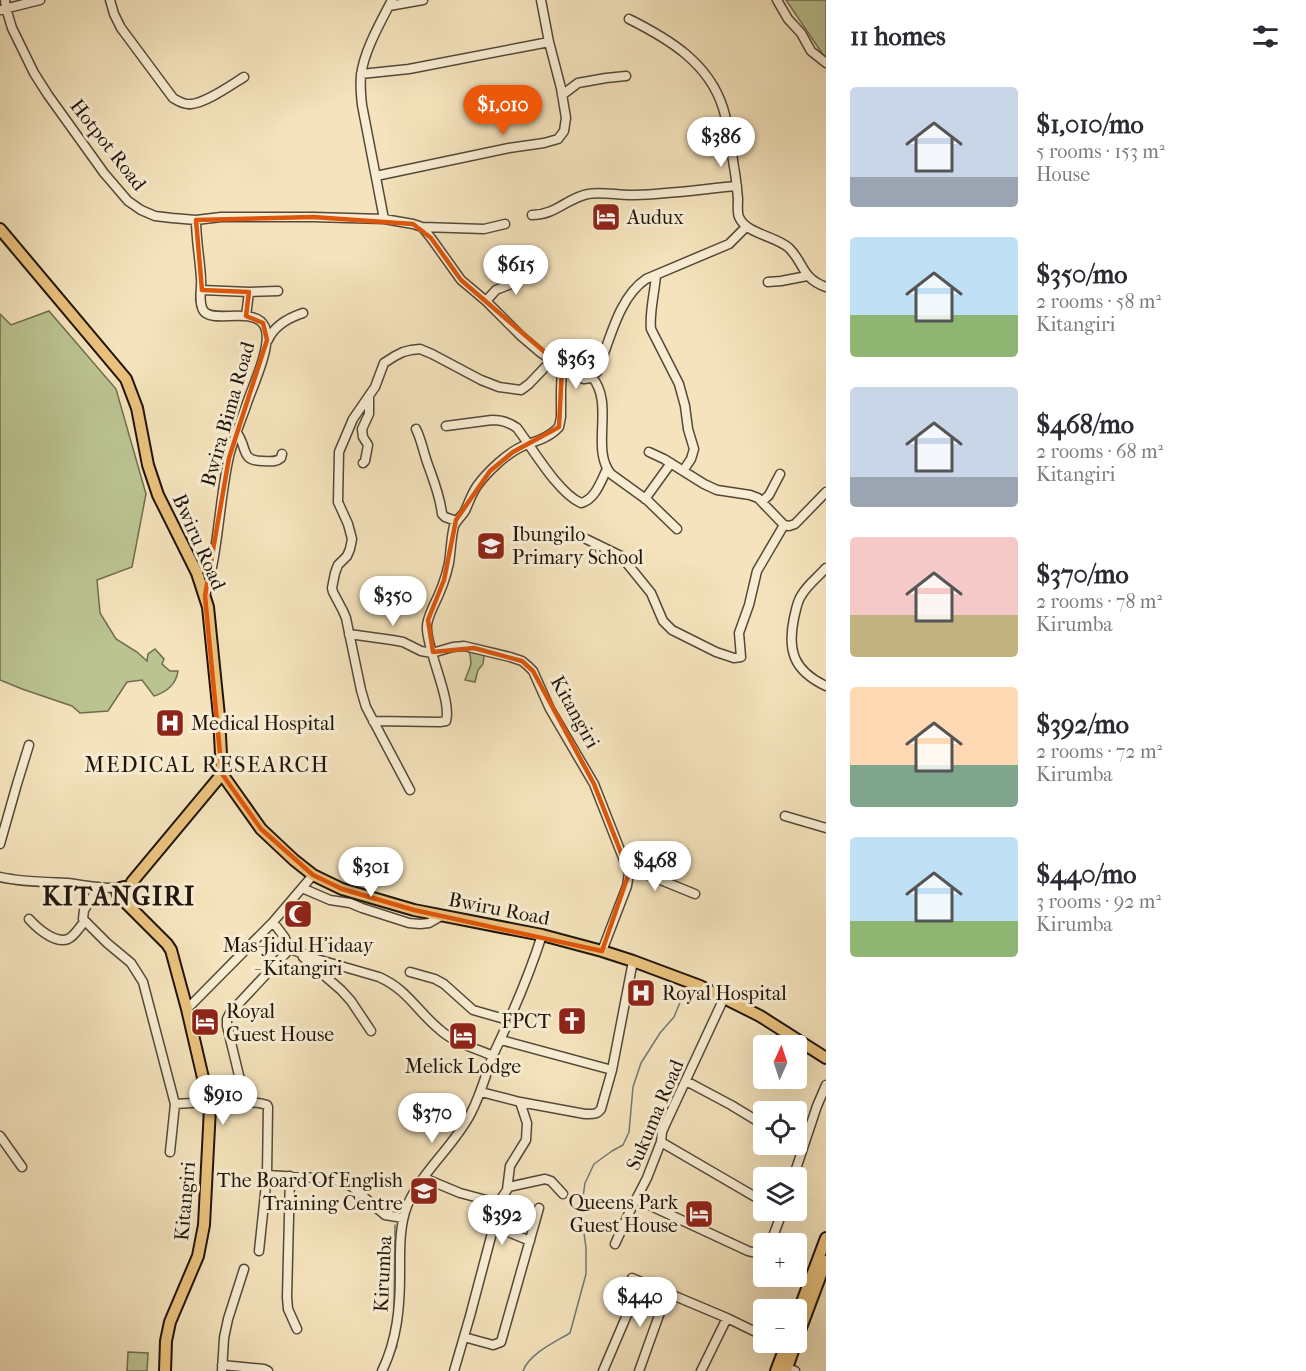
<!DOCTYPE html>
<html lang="en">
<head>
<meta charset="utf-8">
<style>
  :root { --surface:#fff; --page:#f2f2f3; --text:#2b2b33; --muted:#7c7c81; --accent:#ea580c }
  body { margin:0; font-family:"IM FELL French Canon",serif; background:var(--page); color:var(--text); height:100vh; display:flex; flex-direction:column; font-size:22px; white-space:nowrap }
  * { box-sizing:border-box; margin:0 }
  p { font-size:20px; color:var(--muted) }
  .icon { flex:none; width:33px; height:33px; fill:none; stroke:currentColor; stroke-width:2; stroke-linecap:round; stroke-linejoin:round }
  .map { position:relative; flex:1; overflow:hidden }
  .panel { display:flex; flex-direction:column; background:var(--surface); width:480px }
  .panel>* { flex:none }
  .needle { width:39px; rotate:3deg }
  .controls { position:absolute; left:753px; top:1035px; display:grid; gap:12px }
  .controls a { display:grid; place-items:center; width:54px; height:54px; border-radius:6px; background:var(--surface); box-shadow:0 6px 24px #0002; font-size:30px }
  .price { position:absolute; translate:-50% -51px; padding:0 14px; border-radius:21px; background:#fff; color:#222; font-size:20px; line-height:39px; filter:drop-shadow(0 2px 3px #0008) }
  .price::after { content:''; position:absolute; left:50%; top:36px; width:18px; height:14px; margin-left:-9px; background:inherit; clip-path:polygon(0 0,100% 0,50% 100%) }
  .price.on { background:var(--accent); color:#fff }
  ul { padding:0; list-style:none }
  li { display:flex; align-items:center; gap:18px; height:150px; padding:0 24px }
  li span { display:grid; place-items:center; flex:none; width:168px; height:120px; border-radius:6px; color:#555 }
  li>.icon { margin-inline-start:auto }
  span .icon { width:72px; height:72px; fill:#fffc; stroke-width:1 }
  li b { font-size:26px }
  h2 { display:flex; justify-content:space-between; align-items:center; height:72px; padding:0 24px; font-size:26px }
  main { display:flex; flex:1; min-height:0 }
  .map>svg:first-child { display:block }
  .green { fill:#bbc491; stroke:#6e6c4f; stroke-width:1.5 }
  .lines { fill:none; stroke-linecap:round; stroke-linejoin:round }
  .stream { stroke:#6d7976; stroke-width:1.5 }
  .minor-casing { stroke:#554839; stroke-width:11 }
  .major-casing { stroke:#20150d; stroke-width:14 }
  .minor { stroke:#f8edd3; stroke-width:8 }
  .major { stroke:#eac27e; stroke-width:10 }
  .marked { fill:none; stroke:#de560c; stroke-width:4.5; stroke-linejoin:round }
  .labels { text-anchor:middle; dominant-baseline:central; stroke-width:6; stroke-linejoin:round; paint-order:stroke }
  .street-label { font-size:20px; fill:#20150d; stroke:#f8edd3 }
  .poi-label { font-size:20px; fill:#20150d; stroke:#f8edd3; text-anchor:start }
  .quarter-label { font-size:22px; letter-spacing:1.5px; fill:#20150d; stroke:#f8edd3 }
  .district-label { font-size:26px; font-weight:bold; letter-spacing:1.5px; fill:#20150d; stroke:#f8edd3 }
</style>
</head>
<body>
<main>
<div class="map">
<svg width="826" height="1371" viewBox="0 0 826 1371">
  <rect width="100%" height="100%" fill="#f4e3bc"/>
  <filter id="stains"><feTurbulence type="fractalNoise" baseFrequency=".00333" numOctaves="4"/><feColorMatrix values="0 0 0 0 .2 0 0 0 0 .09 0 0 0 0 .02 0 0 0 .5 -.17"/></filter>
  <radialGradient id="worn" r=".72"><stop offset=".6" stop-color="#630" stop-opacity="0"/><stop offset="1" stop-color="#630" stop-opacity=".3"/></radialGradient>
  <!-- green -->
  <path class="green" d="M786,0H826V59Z
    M49,311L116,389L146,494L132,567L97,580L100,613L116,639L137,652L147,661L148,654L155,649L164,659L162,664L170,671H178C176,685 167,692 154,696L142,680L127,682L108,711L80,713L72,706L22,689L0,680V314L11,325Z
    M469,651L480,653L484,656L483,664L478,670L475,682L465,680C470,666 473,666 469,651Z
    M128,1352L148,1353L147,1371H127Z"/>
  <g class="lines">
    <!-- stream -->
    <path class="stream" d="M394,1314L395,1225
      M392,1357L397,1346L396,1345
      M523,1371C529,1354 555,1342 570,1333L586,1274V1248L581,1211L585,1183L594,1164L612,1151L623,1145L629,1132L633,1087L641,1063L660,1033L674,1017L686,988"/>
    <!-- minor casing -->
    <g class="minor-casing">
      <path id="minor" d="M5,0L6,8L12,28L34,73L48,95L104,173L128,201L141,210L155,216L172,218L196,220L221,217H313L384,219L413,224L422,227L431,238L461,280L486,301L521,336L541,353L576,376L584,379L590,378L597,372C610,341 618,298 646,279L729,244L746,227
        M110,0L114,14L121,28L173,98C178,101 184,105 191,104C206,103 231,85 244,77
        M777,0L788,19L801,33L811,51L826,63
        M389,6L423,0
        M0,10L40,0
        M629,19C669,39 709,63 723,108C729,127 731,147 734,167C736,177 737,188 738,199C738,204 737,212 739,217C746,234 776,236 789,248C805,264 801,278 826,287
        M361,74L409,69L549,42
        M562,95L578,83L606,78L626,76
        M376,176L509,148L544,143L558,139L564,131L566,118L561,88L549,42L541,0
        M532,215C556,215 567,198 588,194C601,191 621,196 635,195C669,194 703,189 737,186
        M384,219L362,105C361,96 360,86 361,76C363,53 381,21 392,0
        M196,220C196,240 200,259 201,279C202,288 198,301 203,310C211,325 255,305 265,327C273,346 251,389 245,409C239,425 231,445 228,461C219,505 218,553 205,596
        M422,227L484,229L505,224
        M656,275C655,291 649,313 651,329L679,384L685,406L688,429L694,449L691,459L683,471
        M768,282L781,281L807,276
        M202,290L249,292L278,291
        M486,301L496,290L511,284L529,273
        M246,316L249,292
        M268,340C274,326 288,318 303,313
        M592,377C615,404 590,449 611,474L647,500L677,529
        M446,426L492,420C502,420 509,422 517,428C533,449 558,493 581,503C595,500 601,481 607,469
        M416,429C421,439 423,450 427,462C433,479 440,495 442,514L445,517L456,521
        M237,433C248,448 240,461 263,461C270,461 275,463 281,458L282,454
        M649,452L664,459L704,484L717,490L750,495L758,498L784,525L789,526L795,524L826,492
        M363,463L365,461L368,445L363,437L362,429L369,414V396
        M645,499L671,463
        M762,502L769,495L780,474
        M584,538L621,556L651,593L663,621L672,630L716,652L734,658L741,657L739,633L749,605L757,571L784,525
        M826,568C818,577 807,585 801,596C797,602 796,610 794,618C787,651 794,671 826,686
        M349,634L392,640L403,642L421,651L432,653L453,647L464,646L510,657L522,661L528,666L533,671L550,709L594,784L629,873L627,886L602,951
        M373,721L440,722L446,721C452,701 428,653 427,629C426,622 430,614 433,607C440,593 446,578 449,563C451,550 451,538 454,526C457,519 462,516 465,511C469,502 472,493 477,486C487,472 507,453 523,446C536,441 549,438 559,427L561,417V390L562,367
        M410,790L366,707L361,690L346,618L343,611L333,592L332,588L335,573L338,565L347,556L350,549L352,539L348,524L338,502L339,452L353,419L375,387L384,363L395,356L403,352L411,350L420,349L432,354L481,380L499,387L521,390L529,384L552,360
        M785,816L826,828
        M0,844L17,784L29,745
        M626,866L695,894
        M0,877C22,882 44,882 67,883C85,885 102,889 120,888
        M99,887L84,910L83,919L107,943L131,963L143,982L175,1104L170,1152
        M302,888L330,900L350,903L362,908L409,923L420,924L429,923L441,916
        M29,919C37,928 55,944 68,939C75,936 80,926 85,921
        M273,922L285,938L288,948L313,958L379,977C408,990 416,1010 439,1029C454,1043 475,1048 493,1056
        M303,957L341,990L351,1001L371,1031
        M410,972L435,979L444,984L473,1010L508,1020
        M187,1009L273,922L313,875
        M501,1040L612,1070
        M686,1081L731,1105L764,1125
        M481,1092L520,1102L585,1114C592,1114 597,1115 601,1109L612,1070L633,961
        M245,1103L243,1092L227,1026V1019L230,1013L286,953L288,948
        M175,1104L209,1102
        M210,1108C228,1105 250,1099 267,1105L268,1107L267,1175L259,1251
        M0,1136L22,1167
        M661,1142L764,1202
        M267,1175L332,1179L351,1186L385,1215L403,1218
        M290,1176L287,1297L288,1309L297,1329
        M424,1178L460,1193L490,1201L496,1206L497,1214L470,1316L454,1371
        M793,1178L817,1106L826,1085
        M508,1187L545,1179L551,1181L563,1194
        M636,1199L748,1251C755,1253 758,1254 764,1249
        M496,1206L507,1190L510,1166L526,1140L527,1123L520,1102
        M494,1226L530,1241
        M615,1244L630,1211L647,1178L661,1142L662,1132L665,1125L724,998
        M768,1244L772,1239L783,1210
        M632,1278L727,1318L764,1336
        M464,1337L493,1345L501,1342L539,1208
        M222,1365L264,1369L268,1371
        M787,1368L795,1371
        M222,1371L224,1338L228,1319L244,1269
        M382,1371C397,1340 400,1308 400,1274C400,1252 399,1227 407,1206C421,1172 455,1145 471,1113C481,1094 486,1073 494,1053C512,1015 529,976 542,935
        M603,1371L641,1282
        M639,1371L667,1293
        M701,1371L727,1318"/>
    </g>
    <!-- major casing -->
    <g class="major-casing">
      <path id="major" d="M0,229L126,379L137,408L148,465L158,495L197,573L208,607L219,716L222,774L261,829L294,860L313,875L342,889L414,910L542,935L602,951L633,961L700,986L760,1016L826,1058
        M127,896L121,898L118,895L117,891L120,888L124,887L128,891
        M121,898L167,944L171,950L187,1009L210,1108L204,1225L198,1256L170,1322L166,1341L165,1371
        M129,906L127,896L132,882L222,774
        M796,1318L826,1238
        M796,1341L826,1261
        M776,1371L787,1342
        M786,1371L796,1342"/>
    </g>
    <!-- minor -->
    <use href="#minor" class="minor"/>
    <!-- major -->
    <use href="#major" class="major"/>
  </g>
  <!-- marked area -->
  <path class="marked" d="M313,217L413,224L431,238L461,280L562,367L559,427L513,452L490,471L456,520L444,580L428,620L433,652L474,648L522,661L533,671L594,784L629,873L602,951L414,910L342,889L313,875L261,829L222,774L205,596L229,458L267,340L263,323L246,316L249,292L202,290L196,220Z"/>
  <!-- icons -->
  <defs>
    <g id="hotel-square" transform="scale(1.5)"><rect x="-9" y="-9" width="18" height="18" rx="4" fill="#8f2418" stroke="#f8edd3"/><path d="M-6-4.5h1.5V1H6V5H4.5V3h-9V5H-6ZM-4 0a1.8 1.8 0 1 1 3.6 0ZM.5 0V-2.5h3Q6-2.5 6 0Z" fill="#fff"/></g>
    <g id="school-square" transform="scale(1.5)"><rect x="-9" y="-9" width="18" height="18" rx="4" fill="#8f2418" stroke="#f8edd3"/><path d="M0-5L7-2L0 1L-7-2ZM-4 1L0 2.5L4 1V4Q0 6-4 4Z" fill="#fff"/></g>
    <g id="hospital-square" transform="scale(1.5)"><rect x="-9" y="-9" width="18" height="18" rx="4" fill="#8f2418" stroke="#f8edd3"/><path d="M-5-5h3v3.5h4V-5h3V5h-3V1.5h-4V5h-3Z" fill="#fff"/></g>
    <g id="mosque-square" transform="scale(1.5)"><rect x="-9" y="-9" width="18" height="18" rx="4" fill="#8f2418" stroke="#f8edd3"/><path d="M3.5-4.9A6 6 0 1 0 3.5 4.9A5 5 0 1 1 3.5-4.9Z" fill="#fff"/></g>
    <g id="church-square" transform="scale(1.5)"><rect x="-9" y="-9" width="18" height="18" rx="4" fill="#8f2418" stroke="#f8edd3"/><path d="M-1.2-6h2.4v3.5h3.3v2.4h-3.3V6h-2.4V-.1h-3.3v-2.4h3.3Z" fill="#fff"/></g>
    <g id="university-square" transform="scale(1.5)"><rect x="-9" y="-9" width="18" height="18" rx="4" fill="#8f2418" stroke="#f8edd3"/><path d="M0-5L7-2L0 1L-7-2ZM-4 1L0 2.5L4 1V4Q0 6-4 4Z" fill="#fff"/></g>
  </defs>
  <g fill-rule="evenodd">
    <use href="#hotel-square" x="606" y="217"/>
    <use href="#school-square" x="491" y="546"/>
    <use href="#hospital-square" x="170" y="723"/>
    <use href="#mosque-square" x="298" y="914"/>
    <use href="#hospital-square" x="641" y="993"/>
    <use href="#church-square" x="572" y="1021"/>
    <use href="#hotel-square" x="205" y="1022"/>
    <use href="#hotel-square" x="463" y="1036"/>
    <use href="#university-square" x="424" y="1191"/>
    <use href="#hotel-square" x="699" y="1214"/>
  </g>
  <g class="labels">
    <!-- street labels -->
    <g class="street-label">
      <text transform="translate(108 145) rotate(52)">Hotpot Road</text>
      <text transform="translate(228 414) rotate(-74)">Bwira Bima Road</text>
      <text transform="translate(199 542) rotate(66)">Bwiru Road</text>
      <text transform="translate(575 712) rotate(61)">Kitangiri</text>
      <text transform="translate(499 909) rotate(11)">Bwiru Road</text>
      <text transform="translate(655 1115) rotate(-67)">Sukuma Road</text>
      <text transform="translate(185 1201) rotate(-85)">Kitangiri</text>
      <text transform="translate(383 1274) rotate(-87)">Kirumba</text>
    </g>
    <!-- poi labels -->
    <g class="poi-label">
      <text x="627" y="217">Audux</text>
      <text x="512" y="534">Ibungilo<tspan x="512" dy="23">Primary School</tspan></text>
      <text x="191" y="723">Medical Hospital</text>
      <text x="298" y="945" text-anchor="middle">Mas-Jidul H'idaay<tspan x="298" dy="23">- Kitangiri</tspan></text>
      <text x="662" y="993">Royal Hospital</text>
      <text x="226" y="1011">Royal<tspan x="226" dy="23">Guest House</tspan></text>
      <text x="551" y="1021" text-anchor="end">FPCT</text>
      <text x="463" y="1066" text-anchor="middle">Melick Lodge</text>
      <text x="403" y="1180" text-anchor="end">The Board Of English<tspan x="403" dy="23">Training Centre</tspan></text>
      <text x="678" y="1202" text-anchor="end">Queens Park<tspan x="678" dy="23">Guest House</tspan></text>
    </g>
    <!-- quarter labels -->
    <g class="quarter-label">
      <text x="207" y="765">MEDICAL RESEARCH</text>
    </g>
    <!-- district labels -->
    <g class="district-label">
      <text x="119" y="896">KITANGIRI</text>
    </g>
  </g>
  <rect width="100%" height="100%" filter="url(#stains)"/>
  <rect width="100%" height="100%" fill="url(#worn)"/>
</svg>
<div class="controls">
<a><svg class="needle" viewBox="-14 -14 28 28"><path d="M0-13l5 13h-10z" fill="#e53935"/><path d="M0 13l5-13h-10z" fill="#7c7c81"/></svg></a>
<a><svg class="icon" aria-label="locate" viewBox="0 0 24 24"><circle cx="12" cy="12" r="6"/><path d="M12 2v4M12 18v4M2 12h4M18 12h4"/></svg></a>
<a><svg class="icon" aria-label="layers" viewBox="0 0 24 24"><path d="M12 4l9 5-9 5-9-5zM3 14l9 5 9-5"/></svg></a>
<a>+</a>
<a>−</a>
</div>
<b class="price on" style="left:503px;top:136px">$1,010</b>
<b class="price" style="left:721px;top:168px">$386</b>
<b class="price" style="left:516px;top:296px">$615</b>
<b class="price" style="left:576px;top:390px">$363</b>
<b class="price" style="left:393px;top:627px">$350</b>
<b class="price" style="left:655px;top:892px">$468</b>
<b class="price" style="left:371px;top:898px">$301</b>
<b class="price" style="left:223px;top:1126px">$910</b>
<b class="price" style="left:432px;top:1144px">$370</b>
<b class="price" style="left:502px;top:1246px">$392</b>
<b class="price" style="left:640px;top:1328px">$440</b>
</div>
<section class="panel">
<h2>11 homes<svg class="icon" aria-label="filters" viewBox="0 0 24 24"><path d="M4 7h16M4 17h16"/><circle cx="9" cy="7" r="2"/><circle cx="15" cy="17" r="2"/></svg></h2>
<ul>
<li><span style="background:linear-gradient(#c9d6e8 75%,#9aa5b1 0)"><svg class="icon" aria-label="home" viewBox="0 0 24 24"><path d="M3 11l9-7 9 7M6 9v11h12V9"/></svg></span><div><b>$1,010/mo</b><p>5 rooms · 153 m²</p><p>House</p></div></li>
<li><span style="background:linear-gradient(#bfe0f5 65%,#8fb573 0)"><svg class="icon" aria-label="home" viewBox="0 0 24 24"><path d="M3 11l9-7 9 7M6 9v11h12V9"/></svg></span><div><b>$350/mo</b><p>2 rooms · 58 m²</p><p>Kitangiri</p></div></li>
<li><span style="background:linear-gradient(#c9d6e8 75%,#9aa5b1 0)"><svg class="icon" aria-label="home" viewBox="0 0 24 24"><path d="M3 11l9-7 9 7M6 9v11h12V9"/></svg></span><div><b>$468/mo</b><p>2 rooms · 68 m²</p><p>Kitangiri</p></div></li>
<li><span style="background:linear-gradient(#f6c9c9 65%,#c2b280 0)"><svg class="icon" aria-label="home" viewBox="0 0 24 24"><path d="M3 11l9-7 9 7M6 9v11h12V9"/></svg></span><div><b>$370/mo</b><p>2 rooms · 78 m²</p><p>Kirumba</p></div></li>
<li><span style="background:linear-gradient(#ffd9b3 65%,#7fa58c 0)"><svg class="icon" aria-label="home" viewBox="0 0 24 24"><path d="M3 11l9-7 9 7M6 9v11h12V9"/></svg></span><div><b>$392/mo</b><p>2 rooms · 72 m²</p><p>Kirumba</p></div></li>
<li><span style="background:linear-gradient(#bfe0f5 70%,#8fb573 0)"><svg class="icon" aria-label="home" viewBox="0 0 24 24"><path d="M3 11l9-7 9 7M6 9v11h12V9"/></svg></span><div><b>$440/mo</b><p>3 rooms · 92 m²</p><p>Kirumba</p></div></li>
</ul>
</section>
</main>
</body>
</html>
